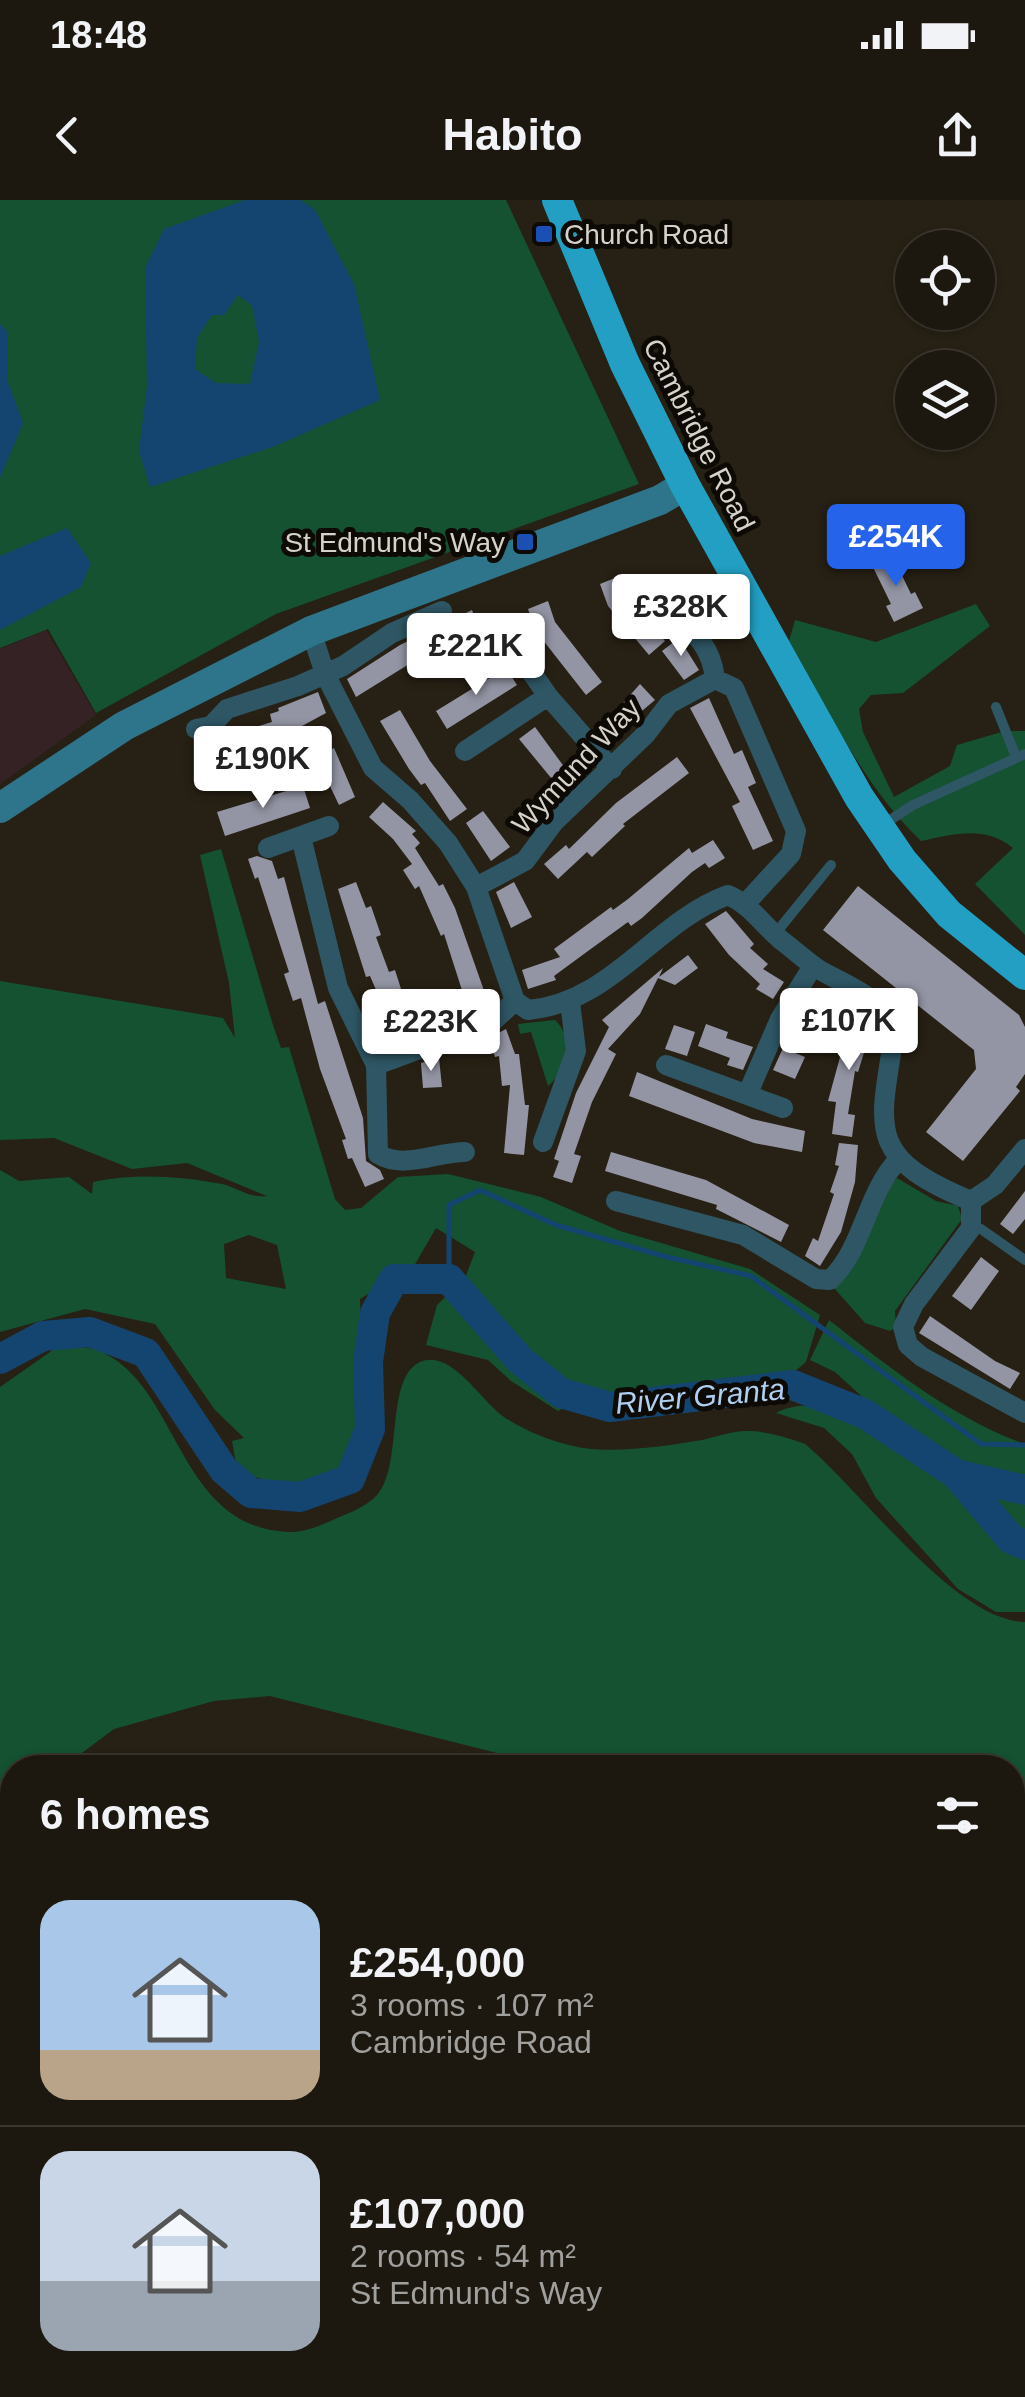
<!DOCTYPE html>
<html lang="en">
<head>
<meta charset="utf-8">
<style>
  :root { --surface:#1d180f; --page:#252118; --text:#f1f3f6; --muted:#a0a09e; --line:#3b372f; --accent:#2563eb }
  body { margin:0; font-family:Arial,sans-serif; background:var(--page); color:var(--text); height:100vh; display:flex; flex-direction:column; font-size:38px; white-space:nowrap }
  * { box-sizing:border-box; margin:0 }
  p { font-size:32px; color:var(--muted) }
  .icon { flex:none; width:55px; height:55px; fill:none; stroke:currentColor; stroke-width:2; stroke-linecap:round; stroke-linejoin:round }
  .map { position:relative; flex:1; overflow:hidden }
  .panel { position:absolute; left:0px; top:1555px; width:1025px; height:642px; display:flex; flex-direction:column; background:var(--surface); border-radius:40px 40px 0 0; box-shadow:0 2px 8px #0004,0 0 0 2px var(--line) }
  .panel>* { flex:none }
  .controls { position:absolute; left:895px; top:30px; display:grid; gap:20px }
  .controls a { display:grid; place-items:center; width:100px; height:100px; border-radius:50%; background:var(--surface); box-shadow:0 2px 8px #0004,0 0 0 2px var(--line); font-size:50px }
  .price { position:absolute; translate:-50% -85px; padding:0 22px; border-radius:10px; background:#fff; color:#222; font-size:32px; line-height:65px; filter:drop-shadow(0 2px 5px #0008) }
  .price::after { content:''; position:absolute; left:50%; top:60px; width:30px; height:22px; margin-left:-15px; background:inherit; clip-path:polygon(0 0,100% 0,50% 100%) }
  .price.selected { background:var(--accent); color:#fff }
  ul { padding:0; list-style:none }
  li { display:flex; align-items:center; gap:30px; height:250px; padding:0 40px }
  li+li { border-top:2px solid var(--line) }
  li span { display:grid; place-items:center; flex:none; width:280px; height:200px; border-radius:30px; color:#555 }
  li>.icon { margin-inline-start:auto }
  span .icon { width:120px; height:120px; fill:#fffc; stroke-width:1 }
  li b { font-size:42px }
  h2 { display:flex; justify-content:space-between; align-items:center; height:120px; padding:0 40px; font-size:42px }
  .status { display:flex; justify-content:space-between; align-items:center; height:70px; padding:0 50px; background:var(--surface); direction:ltr }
  .status svg { height:28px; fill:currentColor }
  header { display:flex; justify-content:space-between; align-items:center; height:130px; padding:0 40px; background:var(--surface); font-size:45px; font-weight:600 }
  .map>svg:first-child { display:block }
  .industrial { fill:#352225 }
  .green { fill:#145232; fill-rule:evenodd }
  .water { fill:#144470; fill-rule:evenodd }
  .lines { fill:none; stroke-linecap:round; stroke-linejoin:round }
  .stream { stroke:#144470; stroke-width:5 }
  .river { stroke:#144470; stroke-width:30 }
  .building { fill:#9395a4 }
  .lane { stroke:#2e5664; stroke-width:10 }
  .street { stroke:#2e5664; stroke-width:20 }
  .secondary { stroke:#2e748a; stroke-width:30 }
  .highway { stroke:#229fc2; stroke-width:30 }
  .transit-dot { fill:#1a4fb4; stroke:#0d0a06; stroke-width:4 }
  .labels { text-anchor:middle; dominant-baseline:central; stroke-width:10; stroke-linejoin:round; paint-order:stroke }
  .poi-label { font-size:28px; fill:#d6d2ca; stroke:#0d0a06; text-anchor:start }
  .street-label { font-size:28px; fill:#d6d2ca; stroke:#0d0a06 }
  .water-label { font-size:30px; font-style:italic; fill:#afcff0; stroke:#0d0a06 }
</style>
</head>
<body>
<div class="status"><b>18:48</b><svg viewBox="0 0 49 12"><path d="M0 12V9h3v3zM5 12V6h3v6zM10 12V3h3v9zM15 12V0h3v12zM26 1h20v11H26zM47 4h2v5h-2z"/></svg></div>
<header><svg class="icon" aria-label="back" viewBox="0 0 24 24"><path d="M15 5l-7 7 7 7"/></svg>Habito<svg class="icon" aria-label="share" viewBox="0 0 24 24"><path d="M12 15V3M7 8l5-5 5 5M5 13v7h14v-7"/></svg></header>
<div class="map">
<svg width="1025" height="2197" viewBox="0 0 1025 2197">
  <rect width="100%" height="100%" fill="#272014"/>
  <!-- industrial -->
  <path class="industrial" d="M46,430L96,515L0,584V449Z"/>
  <!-- green -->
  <path class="green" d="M0,0H506L639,284L276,414L96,513L48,429L0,448Z
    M976,404L990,426L903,493L871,495L859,509L863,532L894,597L950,566L957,545L1005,531H1025V735L975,684L1013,648C985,625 954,634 921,641C863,586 829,510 789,441L795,420L876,442Z
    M221,649L273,825L281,848L289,847L335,999L345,1010L361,1008L398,977L448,974L541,997L620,1031L750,1069L820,1115L806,1162L782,1182L652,1200L585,1197L558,1211L511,1181L488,1160L426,1145L437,1105L465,1078L475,1052L436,1028L414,1066L360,1099C361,1156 371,1214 347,1267L289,1290L237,1270L232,1241L244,1238L215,1210L155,1124L85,1109L0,1132V970L19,981L69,977L92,994L93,982C134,973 180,976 222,984C239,988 248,998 267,996L187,963L132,969L54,938L0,940V781L223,818L235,838L229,783L200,655ZM249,1035L277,1045L286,1089L226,1078L224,1044Z
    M555,820C575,839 568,870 548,886L531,832L520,834L518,824Z
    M897,978L936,1001L958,1006L962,1019L895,1111L896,1127L890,1131L865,1123L834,1088C867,1059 866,1009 897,978Z
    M829,1120C889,1167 952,1218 1025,1244V1412H996L958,1389L876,1298L852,1254L824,1228L776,1213C808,1196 836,1216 870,1204L835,1172L810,1160Z
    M60,1145C71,1147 86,1146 97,1150C180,1182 175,1326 287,1332C303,1333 323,1325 337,1318C350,1313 367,1306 377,1295C404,1265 384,1179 420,1162C451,1148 481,1201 504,1217C525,1231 548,1240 573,1246C608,1255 666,1246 702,1240C716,1237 732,1231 746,1231C767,1231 786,1237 805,1244C860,1289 955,1421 1025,1422V1696L1013,1692L1012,1568L553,1567L270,1496L214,1501L114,1529L63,1567L12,1568V1628L0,1642V1187Z
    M448,2185H546L536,2197H437Z"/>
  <!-- water -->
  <path class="water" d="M245,0H301L315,10L354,84L380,200L275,246L150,287L139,251L147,187L145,68L164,29ZM238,95L252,105L259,142L250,184L216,183L195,169L197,138L212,115H224Z
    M0,124L7,131L8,182L23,223L0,278Z
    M67,328L91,363L81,387L0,430V356Z"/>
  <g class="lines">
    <!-- stream -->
    <path class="stream" d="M449,1079V1005L480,990L556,1025L663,1056L751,1076L981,1244L1025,1245"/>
    <!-- river -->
    <path class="river" d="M0,1159L43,1136L90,1132L146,1153L224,1270L251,1293L300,1297L350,1279L370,1229L368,1162L375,1113L394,1079H449L520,1160L561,1193L610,1207L793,1185L865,1214L956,1274L1025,1290
      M956,1274L1011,1339L1025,1345"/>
  </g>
  <!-- building -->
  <path class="building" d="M885,354L890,364L895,361L911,394L915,392L923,408L894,422L886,406L891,404L870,361Z
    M620,376L629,401L643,422L646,419L665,441L649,455L608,406L600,384Z
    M548,401L555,422L602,482L586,495L535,430L528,409Z
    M472,410L479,427L443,443L356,497L347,479L400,445Z
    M679,438L699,470L684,480L662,451Z
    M506,468L517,485L447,529L436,511Z
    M640,484L655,500L607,540L598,531Z
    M318,492L326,513L302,526L266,537L267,542L200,564L195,546L272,522L270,514L279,511L278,508Z
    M709,498L734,554L742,550L756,583L748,587L773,641L753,650L732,606L740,602L690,508Z
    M400,510L430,561L467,609L450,621L425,583L421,585L409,569L380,521Z
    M535,527L565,568L570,565L579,576L561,590L519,539Z
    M334,548L355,597L339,605L316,557Z
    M677,557L689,573L623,624L625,626L592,657L587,652L558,679L544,664L566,645L569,649L616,603Z
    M303,586L310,608L225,636L217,612Z
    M383,602L416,631L412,634L420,643L415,648L439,686L443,684L455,708L488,802L468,809L444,734L441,736L419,686L415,689L403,670L412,664L393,639L369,617Z
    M483,611L510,647L491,661L466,623Z
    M713,640L725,658L709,668L705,663L692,672L642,718L631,726L628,722L588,751L554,776L556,780L528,789L522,770L560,757L554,749L569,738L611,707L613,710L628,699L689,648L692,653Z
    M257,656L272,661L278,679L284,677L318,804L325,801L363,918L366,961L380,970L384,979L365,987L352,958L348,959L342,940L346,939L320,869L301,798L293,801L284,774L289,772L258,677L255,679L248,659Z
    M356,682L366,708L371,706L381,735L376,737L389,772L395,770L414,830L396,836L370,776L366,777L338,689Z
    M514,682L532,717L511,728L496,692Z
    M858,686L1019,815L1025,827V874L1016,887L1020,891L963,961L926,932L976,869L974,850L823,730Z
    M726,711L754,744L750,748L768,764L763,769L784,782L773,799L756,789L760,784L729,755L705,724Z
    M688,755L698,768L675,785L658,778L640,814L608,849L616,854L592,902L574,954L581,956L572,983L553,977L559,961L554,959L576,893L609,827L602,820L663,768L659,777Z
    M857,812L878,825L867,843L858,872L855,871L848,914L855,915L852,937L832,934L836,902L828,901L848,828Z
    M706,824L728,832L726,838L753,847L743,870L727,865L730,858L698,846Z
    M674,825L695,832L687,856L665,849Z
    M506,829L515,854H519L525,905H529L524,955L504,953L510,885L502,886L499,856L495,857L489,838Z
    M783,848L805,857L795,879L773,870Z
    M439,858L442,887L423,888L421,863Z
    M637,872L752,919L805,931L802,952L754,943L629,896Z
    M839,943L858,945L855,982L841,1032L820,1066L805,1056L813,1038L818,1041L834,994L830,992L839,966L835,965Z
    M611,952L706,980L789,1025L781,1042L716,1009L717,1005L605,971Z
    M1025,991V1019L1013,1034L1000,1024Z
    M981,1057L999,1071L971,1110L952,1096Z
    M930,1116L995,1161L1020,1173L1010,1189L919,1133Z"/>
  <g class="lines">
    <!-- lane -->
    <path class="lane" d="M996,507L1016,557
      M884,624L913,605L1025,554
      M775,734L831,665
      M971,1028L981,1029L1025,1060"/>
    <!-- street -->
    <path class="street" d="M645,386C670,421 710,429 715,479
      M311,431L325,474L373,568L410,600L448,643L476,687L515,801L528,810C613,802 654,722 728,695C751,705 762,724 781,740C793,749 805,760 818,769C845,785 885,798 895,830C879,930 865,957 971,1001L995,985L1025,949
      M525,463L548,496L612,569
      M196,529L211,526L227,509L298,486L343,466L392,433L442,411
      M465,551L548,496
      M301,637L338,788L376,865L378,954C404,970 436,952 465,952
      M268,648L329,626
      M476,687L525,661L554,622L646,534L669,504L715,479L734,488L796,631L791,654L746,703
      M376,865L492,822L515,801
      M666,865L783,908
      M748,893L780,819L813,766
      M543,942L576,851L570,802
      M616,1001L743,1035L816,1079L830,1080C864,1048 866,993 899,959
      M971,1001V1028L914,1104L903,1127L908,1145L922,1157L1025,1213"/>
    <!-- secondary -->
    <path class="secondary" d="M0,608L124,526L311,431L660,300L685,285"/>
    <!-- highway -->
    <path class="highway" d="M557,0L625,164L685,285L859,597L902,660L949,714L1025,775"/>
  </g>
  <!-- markers -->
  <g class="transit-dot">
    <rect x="534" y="24" width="20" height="20" rx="5"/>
    <rect x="515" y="332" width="20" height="20" rx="5"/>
  </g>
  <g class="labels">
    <!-- poi labels -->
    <g class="poi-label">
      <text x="564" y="34">Church Road</text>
      <text x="505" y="342" text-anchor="end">St Edmund's Way</text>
    </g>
    <!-- street labels -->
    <g class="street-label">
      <text transform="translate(699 235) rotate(63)">Cambridge Road</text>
      <text transform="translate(576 566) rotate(-47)">Wymund Way</text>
    </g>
    <!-- water labels -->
    <g class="water-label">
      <text transform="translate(700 1196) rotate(-5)">River Granta</text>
    </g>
  </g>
</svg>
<div class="controls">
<a><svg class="icon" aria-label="locate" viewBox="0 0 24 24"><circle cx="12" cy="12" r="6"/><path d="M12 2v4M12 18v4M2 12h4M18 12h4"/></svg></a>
<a><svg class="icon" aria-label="layers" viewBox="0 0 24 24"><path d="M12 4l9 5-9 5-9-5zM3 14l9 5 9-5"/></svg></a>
</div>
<b class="price selected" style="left:896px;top:389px">£254K</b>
<b class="price" style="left:681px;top:459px">£328K</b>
<b class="price" style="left:476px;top:498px">£221K</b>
<b class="price" style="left:263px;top:611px">£190K</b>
<b class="price" style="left:849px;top:873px">£107K</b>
<b class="price" style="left:431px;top:874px">£223K</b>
<section class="panel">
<h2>6 homes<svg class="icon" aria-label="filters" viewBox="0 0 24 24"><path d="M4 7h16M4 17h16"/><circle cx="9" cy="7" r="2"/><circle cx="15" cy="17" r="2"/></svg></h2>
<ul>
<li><span style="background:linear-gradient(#a9c7e8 75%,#b9a48a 0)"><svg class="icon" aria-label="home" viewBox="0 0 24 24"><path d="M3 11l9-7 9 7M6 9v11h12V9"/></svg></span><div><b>£254,000</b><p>3 rooms · 107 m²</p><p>Cambridge Road</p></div></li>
<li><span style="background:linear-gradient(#c9d6e8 65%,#9aa5b1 0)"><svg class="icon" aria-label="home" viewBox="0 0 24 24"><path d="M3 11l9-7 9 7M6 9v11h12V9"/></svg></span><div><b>£107,000</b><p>2 rooms · 54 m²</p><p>St Edmund's Way</p></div></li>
</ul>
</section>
</div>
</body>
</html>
